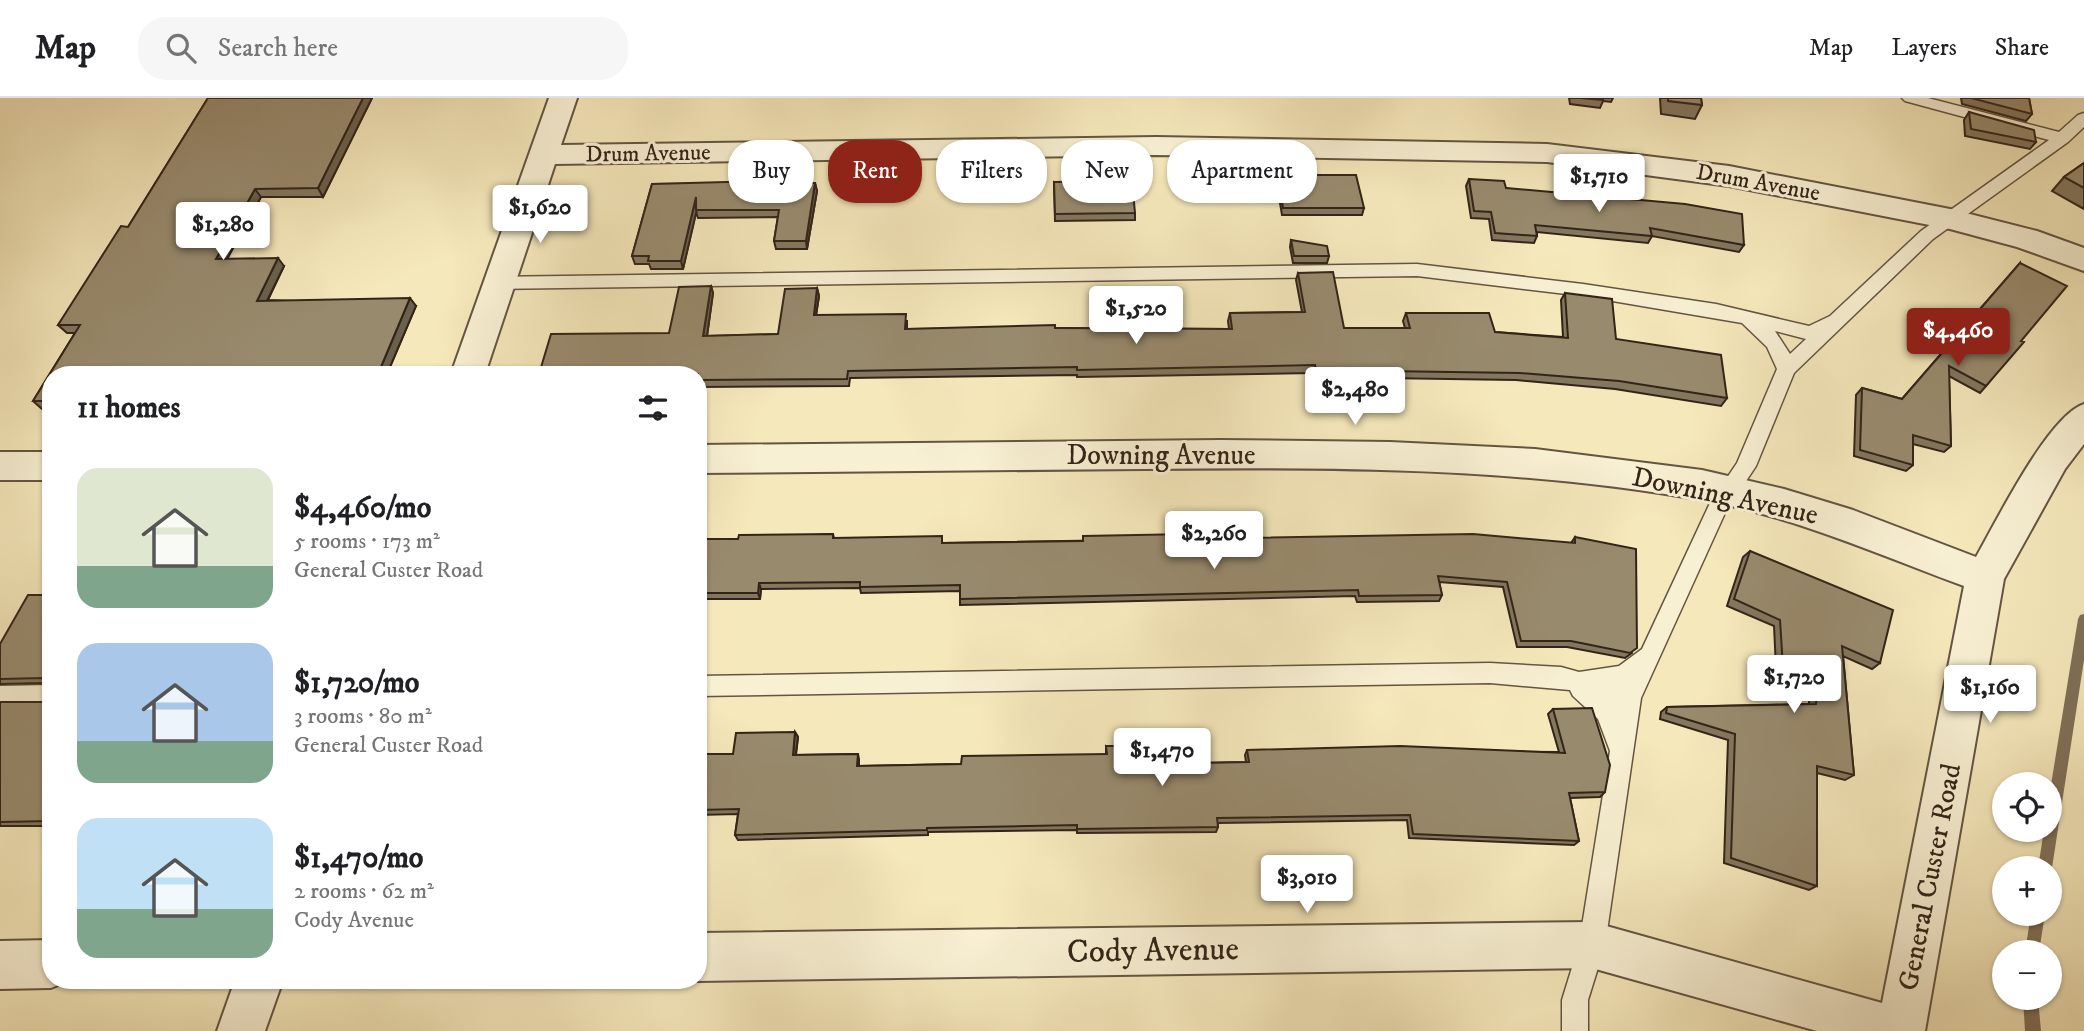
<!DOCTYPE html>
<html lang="en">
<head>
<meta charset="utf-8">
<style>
  :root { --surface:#fff; --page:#f6f6f6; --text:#202124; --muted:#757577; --line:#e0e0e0; --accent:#8f2418 }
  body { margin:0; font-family:"IM FELL DW Pica",serif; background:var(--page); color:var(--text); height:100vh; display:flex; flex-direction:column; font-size:26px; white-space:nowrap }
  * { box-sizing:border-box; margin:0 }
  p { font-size:23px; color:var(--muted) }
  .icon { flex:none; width:38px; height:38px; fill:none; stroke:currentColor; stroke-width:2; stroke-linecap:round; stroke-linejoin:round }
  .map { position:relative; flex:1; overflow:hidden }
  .drawer { position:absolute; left:42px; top:268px; width:665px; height:623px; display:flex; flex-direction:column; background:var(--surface); border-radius:28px; box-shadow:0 2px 5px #0004 }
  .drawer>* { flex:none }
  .guide { position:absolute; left:728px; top:42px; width:665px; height:63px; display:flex; gap:14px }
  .controls { position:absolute; left:1992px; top:674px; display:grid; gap:14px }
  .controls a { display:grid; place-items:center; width:70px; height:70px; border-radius:50%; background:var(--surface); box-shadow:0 2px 5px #0004; font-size:35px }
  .price { position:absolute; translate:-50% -60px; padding:0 16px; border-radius:7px; background:#fff; color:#222; font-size:23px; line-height:46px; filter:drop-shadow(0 2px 4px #0008) }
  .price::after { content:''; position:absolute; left:50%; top:42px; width:21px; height:16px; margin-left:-10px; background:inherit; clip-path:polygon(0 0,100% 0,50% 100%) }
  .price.active { background:var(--accent); color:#fff }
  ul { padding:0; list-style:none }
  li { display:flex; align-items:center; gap:21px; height:175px; padding:0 35px }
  li span { display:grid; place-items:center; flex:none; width:196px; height:140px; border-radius:21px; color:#555 }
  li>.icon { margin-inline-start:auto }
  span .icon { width:84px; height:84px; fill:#fffc; stroke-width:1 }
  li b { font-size:30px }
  h2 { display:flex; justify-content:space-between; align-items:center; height:84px; padding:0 35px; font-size:30px }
  .pill { padding:0 24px; border-radius:28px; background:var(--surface); box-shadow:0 2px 5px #0004; font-size:24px; line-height:63px }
  .pill.active { background:var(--accent); color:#fff }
  header { display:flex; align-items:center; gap:42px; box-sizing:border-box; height:98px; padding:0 35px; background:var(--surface); border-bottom:2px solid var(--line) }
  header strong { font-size:33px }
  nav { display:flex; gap:38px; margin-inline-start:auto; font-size:24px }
  .search { width:490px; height:63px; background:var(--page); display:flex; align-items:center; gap:18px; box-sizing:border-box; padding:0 24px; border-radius:28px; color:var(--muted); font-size:26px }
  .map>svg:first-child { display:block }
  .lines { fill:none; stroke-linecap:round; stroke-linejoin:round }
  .stream { fill:#807159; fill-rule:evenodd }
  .service-casing { stroke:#645542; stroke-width:3 }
  .minor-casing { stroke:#645542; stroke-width:4 }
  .service { fill:#f8f0d3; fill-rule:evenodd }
  .minor { fill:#f8f0d3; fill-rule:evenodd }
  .wall { fill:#83775e; stroke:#332419; stroke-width:2 }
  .shaded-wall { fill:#6a614c; stroke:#332419; stroke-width:2 }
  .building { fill:#988a6d; stroke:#332419; stroke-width:2 }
  .labels { text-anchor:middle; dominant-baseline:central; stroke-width:6; stroke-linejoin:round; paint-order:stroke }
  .far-street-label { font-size:23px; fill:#332419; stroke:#f8f0d3 }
  .street-label { font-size:28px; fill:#332419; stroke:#f8f0d3 }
  .near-street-label { font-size:33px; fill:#332419; stroke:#f8f0d3 }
</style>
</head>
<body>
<header>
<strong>Map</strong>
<div class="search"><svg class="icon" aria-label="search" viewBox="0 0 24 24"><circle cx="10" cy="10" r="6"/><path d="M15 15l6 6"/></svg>Search here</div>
<nav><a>Map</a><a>Layers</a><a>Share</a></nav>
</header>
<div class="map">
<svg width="2084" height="933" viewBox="0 0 2084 933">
  <rect width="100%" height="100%" fill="#f5e8bb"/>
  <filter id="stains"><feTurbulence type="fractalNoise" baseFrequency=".00286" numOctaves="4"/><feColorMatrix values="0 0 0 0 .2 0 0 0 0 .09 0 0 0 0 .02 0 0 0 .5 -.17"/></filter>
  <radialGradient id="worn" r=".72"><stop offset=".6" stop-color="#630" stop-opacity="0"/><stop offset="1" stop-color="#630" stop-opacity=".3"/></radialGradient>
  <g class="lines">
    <!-- stream -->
    <path class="stream" d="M2084,516V562L2052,770L2049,775V770H2038L2044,732H2049V699L2078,521L2080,517Z
      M2031,816H2045L2039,854H2025Z
      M2023,900H2038L2041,933H2025Z"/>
    <!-- service casing -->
    <g class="service-casing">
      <path id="service" d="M1902,0H1928L2059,34L2078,17L2084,15V29L2068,44L1933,141L1794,275L1756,368L1725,415L1641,600L1605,847L1588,902V933H1562V902L1579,847L1610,653L1598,621L1573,598L1570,592L1490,585L698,598V578L1490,565L1561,569L1579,574L1619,568L1642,551L1710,405L1737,365L1777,271L1767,249L1742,225L1583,198L1417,178L499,191L493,189L490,185L493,181L499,179L1417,166L1583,186L1716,206L1809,228L1830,218L1921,133L2049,42L1905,3ZM1775,233L1806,241L1790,256Z
        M51,587V607L0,608V588Z"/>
    </g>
    <!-- minor casing -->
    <g class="minor-casing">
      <path id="minor" d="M549,0H577L561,47L1156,39L1547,46L1729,68L1950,111L2037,133L2084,150V173L2017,149L1950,131L1729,88L1547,64L1156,57L555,66L485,276H451Z
        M2084,306V346L2065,371L2004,481L1925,933H1817L1592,870L698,883L697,882L698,835L1592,824L1882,905L1964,488C1877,456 1793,418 1701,402C1517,369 1329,369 1143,371C995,372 846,374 698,375V347L1221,342L1390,344L1535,351L1702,372L1784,391L1853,412L1976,459C1996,424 2048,318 2084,306Z
        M0,354H51V382H0Z
        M51,842V882L68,883L51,890L0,891V843Z
        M235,882H283L265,933H217Z"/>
    </g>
    <!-- service -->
    <use href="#service" class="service"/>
    <!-- minor -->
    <use href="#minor" class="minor"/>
  </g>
  <!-- wall -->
  <path class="wall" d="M208,0H372L323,99H261L227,161L284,168L268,202L416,208L387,276H51V311H42L33,303L75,235H67L58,227L128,129Z
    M1569,0H1613L1611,4L1603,3L1600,10L1570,6Z
    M1660,0H1701L1702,7L1695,21L1661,16Z
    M1961,0H2029L2032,16L2026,23L1962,6Z
    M1969,14L2036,44L2030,51L1965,38L1964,22Z
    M2084,65V111L2052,93L2064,79Z
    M1298,77L1364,110L1362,117H1282L1277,87L1278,80H1297Z
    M1469,81L1506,90L1744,147L1739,154L1652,138L1648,145L1537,134V138L1534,145L1492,142L1489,121L1471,120L1466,88Z
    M1054,84L1135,115V122L1055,123Z
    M815,85L817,93L807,151H776L774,143L778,119L698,120L696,114L683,171H651L649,166H635L632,158L652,86Z
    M1291,142L1329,158L1327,165H1293L1290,149Z
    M2020,165L2021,243L1986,288L1980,295L1949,278L1951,348L1944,354L1913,346V367L1906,373L1854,358L1856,297L1862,290L1902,301Z
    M1298,175L1344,230H1405L1403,223L1406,215L1495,234L1563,239L1561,202L1565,195L1616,241L1727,300L1721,308L1615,291L1516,282L1314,279L1313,275L1077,279V277L850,280L849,288L698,289V276L669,235L711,188L713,195L707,238L778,236L817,190L819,198L816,217L907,223V231L1055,230L1229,231L1228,223L1230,215L1302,214L1296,182Z
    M833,436L834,440L943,445L1190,441L1571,445L1575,439L1632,555L1625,560L1567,549H1517L1503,489L1439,484L1442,497L1439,503L1357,504L1355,498L960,507V493L861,495L860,490L761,491L760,501H698V441H738Z
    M1750,453L1880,565L1872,571L1843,558L1854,677L1845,682L1817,675V788L1809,792L1724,765L1728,642L1660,621L1661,614L1667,609L1809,606V597L1777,591L1774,528L1727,508L1743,459Z
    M51,497V728H0V604H44V585L0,586V546Z
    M1553,611L1605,694L1600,699L1570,700L1579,743L1574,747L1409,740L1407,722L1218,725V729L1216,734L1077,735V732L928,734V737L738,742L735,737L738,716L698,717V656H733L795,634L798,639L796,657L858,656L859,661V668L961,666L1106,656V648L1148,666L1246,664L1245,657L1247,652L1559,654L1548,616Z"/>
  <!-- shaded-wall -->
  <path class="shaded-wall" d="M363,0H372L323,99L318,90Z
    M815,85L817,93L807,151L806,143Z
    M255,91L261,99L222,170L216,161Z
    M696,99L698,107L683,171L681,163Z
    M278,160L284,168L263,211L257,203Z
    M711,188L713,195L706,245L703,238Z
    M817,190L819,198L815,224L814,217Z
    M410,200L416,208L387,276H378Z
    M759,485L761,491L760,501L758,495Z
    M795,634L798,639L795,662L793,657Z"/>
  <!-- building -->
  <path class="building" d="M208,0H363L318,90L255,91L216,161L278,160L257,203L410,200L378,276H51V303H33L80,227H58L121,128L128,129Z
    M1580,0H1603V2Z
    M1668,0H1701L1702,7L1668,3Z
    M1971,0H2029L2032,16Z
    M1969,14L2034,32L2036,44L1971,31Z
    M2084,65V90L2064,79Z
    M1298,77H1356L1364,110H1283L1278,80H1298Z
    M1469,81L1504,83L1506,90L1685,106L1742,116L1744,147L1650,130L1652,138L1535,127L1537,138L1495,135L1491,114L1474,113Z
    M804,82V85H815L806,143H774L779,112H696V99L681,163H648L649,158H632L652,86Z
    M1132,83L1135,115L1055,116L1054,84Z
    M1291,142L1327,148L1329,158H1294Z
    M2020,165L2067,188L2021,243L2024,244L1986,288L1949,268L1951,348L1913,337V367L1860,352L1862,290L1902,301Z
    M1333,174L1344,230H1410L1406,215H1489L1495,234L1568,240L1565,195L1612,201L1616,241L1721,257L1727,300L1619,283L1520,275L1316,272L1315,267L1077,272V269L848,273L847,281L698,282V276H539L551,236L669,235L679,189L711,188L703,238L778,236L785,191L817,190L814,217L906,216L905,231L1055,227V230L1232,231L1230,215L1305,214L1298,175Z
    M833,436V440L942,438V445L1083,443V438L1190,436V441L1473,436L1575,445V439L1636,451L1637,550L1630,555L1571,543H1521L1507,484L1438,478L1442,497L1359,498L1358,492L960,501V487L860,489V484L759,485L758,495H698V441H738L739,437Z
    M1750,453L1893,512L1880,565L1842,548L1854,677L1817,668V788L1731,760L1735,636L1666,615L1667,609L1816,606L1817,591L1784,585L1780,522L1734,501Z
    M28,497H51V723L0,724V604H44V580L0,581V546Z
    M1592,610L1610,667L1605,694L1569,695L1579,743L1413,736L1410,717L1217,720L1218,729L1077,731V727L927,730V732L735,737L739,711L698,712V656H733L736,635L795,634L793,657L858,656L857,668L961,666L962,658L1107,656L1106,648H1146L1148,666L1249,664L1247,652L1400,648L1565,655L1553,611Z"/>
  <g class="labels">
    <!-- far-street labels -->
    <g class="far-street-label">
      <text transform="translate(648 56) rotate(-1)">Drum Avenue</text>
      <text transform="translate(1758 85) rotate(10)">Drum Avenue</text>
    </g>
    <!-- street labels -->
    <g class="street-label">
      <text x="1161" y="357">Downing Avenue</text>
      <text transform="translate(1725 398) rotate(12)">Downing Avenue</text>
      <text transform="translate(1930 779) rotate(-79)">General Custer Road</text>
    </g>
    <!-- near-street labels -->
    <g class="near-street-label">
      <text transform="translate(1153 853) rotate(-1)">Cody Avenue</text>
    </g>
  </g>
  <rect width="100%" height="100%" filter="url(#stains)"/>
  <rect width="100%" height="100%" fill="url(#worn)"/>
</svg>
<div class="controls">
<a><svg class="icon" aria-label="locate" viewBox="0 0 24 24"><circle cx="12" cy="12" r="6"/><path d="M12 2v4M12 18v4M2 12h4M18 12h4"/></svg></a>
<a>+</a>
<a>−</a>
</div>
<b class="price" style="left:1599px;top:116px">$1,710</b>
<b class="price" style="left:540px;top:147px">$1,620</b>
<b class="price" style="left:223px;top:164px">$1,280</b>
<b class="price" style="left:1136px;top:248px">$1,520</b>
<b class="price active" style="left:1958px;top:270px">$4,460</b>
<b class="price" style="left:1355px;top:329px">$2,480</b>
<b class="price" style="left:1214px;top:473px">$2,260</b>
<b class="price" style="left:1794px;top:617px">$1,720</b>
<b class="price" style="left:1990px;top:627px">$1,160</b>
<b class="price" style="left:1162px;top:690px">$1,470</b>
<b class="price" style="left:1307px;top:817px">$3,010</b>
<div class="guide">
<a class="pill">Buy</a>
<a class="pill active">Rent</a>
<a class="pill">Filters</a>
<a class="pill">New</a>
<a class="pill">Apartment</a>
</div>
<section class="drawer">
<h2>11 homes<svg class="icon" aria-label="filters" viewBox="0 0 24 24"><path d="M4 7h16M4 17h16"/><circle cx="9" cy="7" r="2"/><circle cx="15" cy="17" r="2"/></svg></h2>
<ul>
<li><span style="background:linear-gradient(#dfe7d0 70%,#7fa58c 0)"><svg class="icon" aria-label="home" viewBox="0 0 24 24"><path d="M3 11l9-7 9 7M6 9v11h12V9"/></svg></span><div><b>$4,460/mo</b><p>5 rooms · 173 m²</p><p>General Custer Road</p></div></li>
<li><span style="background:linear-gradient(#a9c7e8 70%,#7fa58c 0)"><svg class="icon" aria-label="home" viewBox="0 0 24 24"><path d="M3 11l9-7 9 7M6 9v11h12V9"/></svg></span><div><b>$1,720/mo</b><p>3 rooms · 80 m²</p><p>General Custer Road</p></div></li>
<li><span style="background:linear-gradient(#bfe0f5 65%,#7fa58c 0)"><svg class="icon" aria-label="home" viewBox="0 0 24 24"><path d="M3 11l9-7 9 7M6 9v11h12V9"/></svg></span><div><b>$1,470/mo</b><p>2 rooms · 62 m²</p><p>Cody Avenue</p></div></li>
</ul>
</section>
</div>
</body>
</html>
